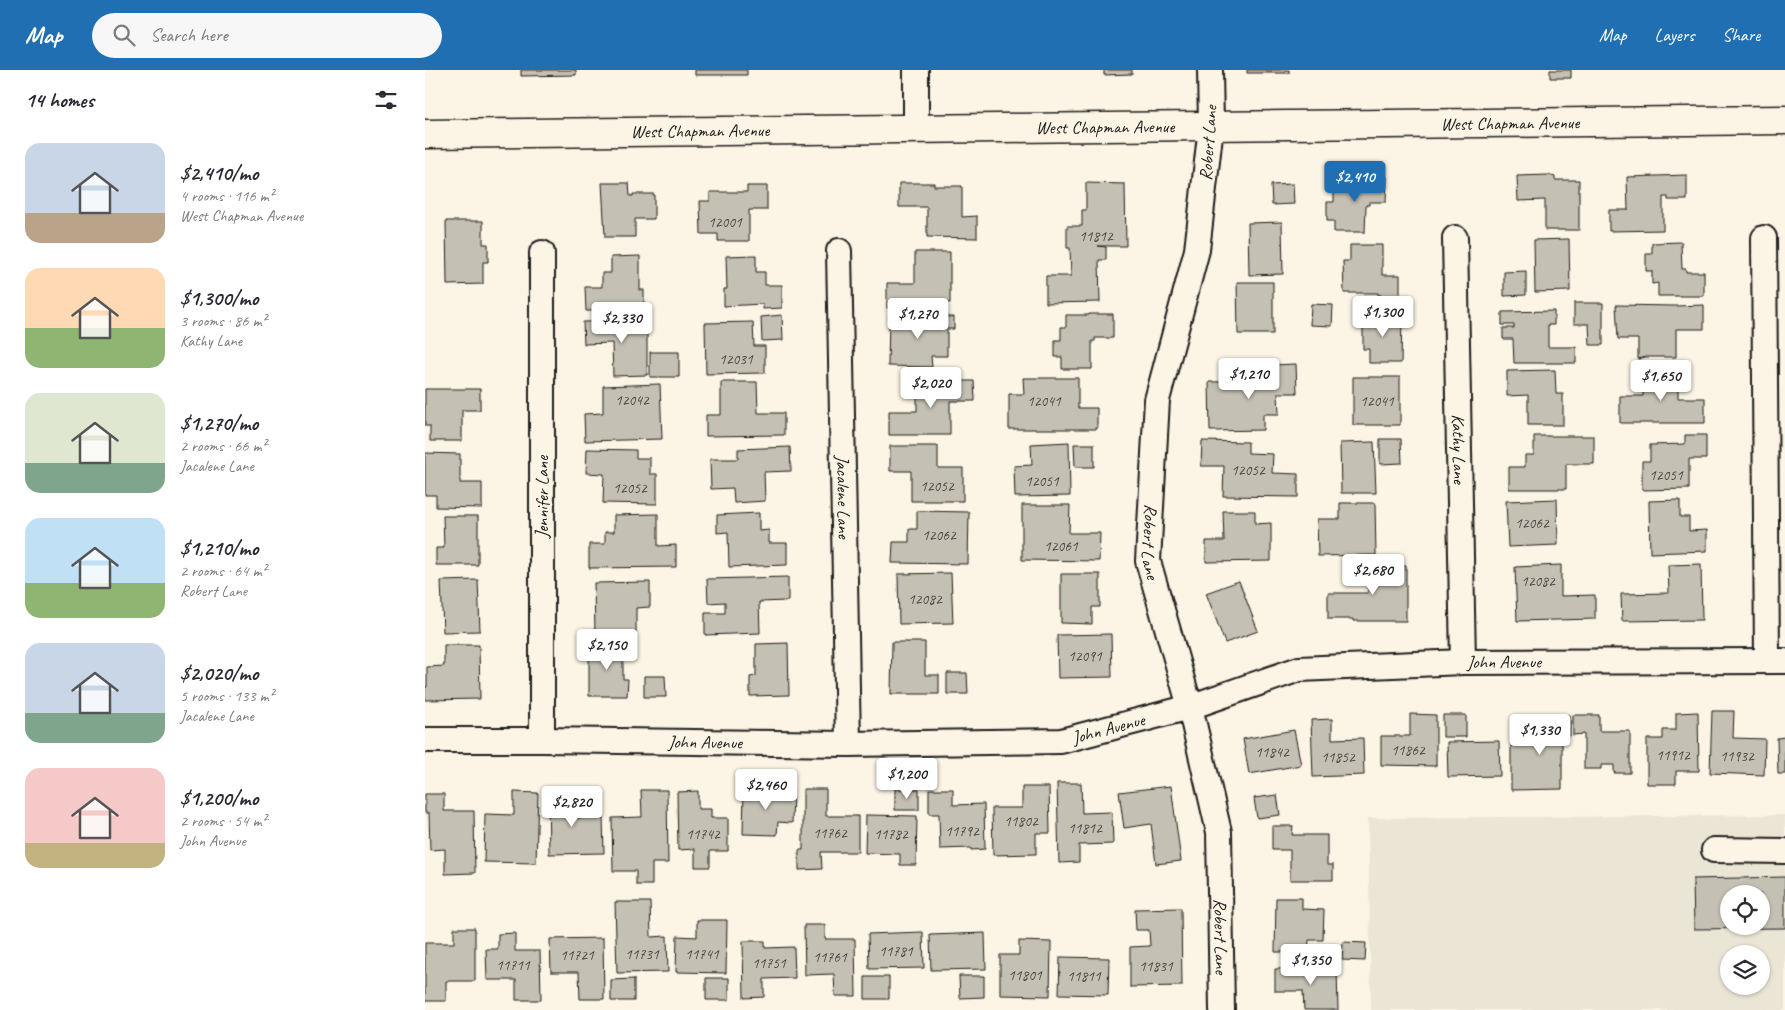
<!DOCTYPE html>
<html lang="en">
<head>
<meta charset="utf-8">
<style>
  :root { --surface:#fff; --page:#f7f7f7; --text:#2b2b33; --muted:#7c7c81; --accent:#1f6fb2 }
  body { margin:0; font-family:Caveat,sans-serif; background:var(--page); color:var(--text); height:100vh; display:flex; flex-direction:column; font-size:19px; white-space:nowrap }
  * { box-sizing:border-box; margin:0 }
  p { font-size:16px; color:var(--muted) }
  .icon { flex:none; width:28px; height:28px; fill:none; stroke:currentColor; stroke-width:2; stroke-linecap:round; stroke-linejoin:round }
  .map { position:relative; flex:1; overflow:hidden }
  .side { display:flex; flex-direction:column; background:var(--surface); width:425px }
  .side>* { flex:none }
  .buttons { position:absolute; left:1295px; top:815px; display:grid; gap:10px }
  .buttons a { display:grid; place-items:center; width:50px; height:50px; border-radius:50%; background:var(--surface); box-shadow:0 1px 4px #0004; font-size:25px }
  .price { position:absolute; translate:-50% -42px; padding:0 11px; border-radius:5px; background:#fff; color:#222; font-size:16px; line-height:32px; filter:drop-shadow(0 1px 2px #0008) }
  .price::after { content:''; position:absolute; left:50%; top:30px; width:15px; height:11px; margin-left:-8px; background:inherit; clip-path:polygon(0 0,100% 0,50% 100%) }
  .price.selected { background:var(--accent); color:#fff }
  ul { padding:0; list-style:none }
  li { display:flex; align-items:center; gap:15px; height:125px; padding:0 25px }
  li span { display:grid; place-items:center; flex:none; width:140px; height:100px; border-radius:15px; color:#555 }
  li>.icon { margin-inline-start:auto }
  span .icon { width:60px; height:60px; fill:#fffc; stroke-width:1 }
  li b { font-size:21px }
  h2 { display:flex; justify-content:space-between; align-items:center; height:60px; padding:0 25px; font-size:21px }
  header { display:flex; align-items:center; gap:30px; box-sizing:border-box; height:70px; padding:0 25px; background:var(--accent); color:#fff }
  header strong { font-size:24px }
  nav { display:flex; gap:28px; margin-inline-start:auto; font-size:18px }
  .search { width:350px; height:45px; background:var(--page); display:flex; align-items:center; gap:12px; box-sizing:border-box; padding:0 18px; border-radius:28px; color:var(--muted); font-size:19px }
  main { display:flex; flex:1; min-height:0 }
  .map>svg:first-child { display:block }
  .built { fill:#ebe5d6; fill-rule:evenodd }
  .building { fill:#c4c0b3; stroke:#1c1c1c; fill-rule:evenodd }
  .lines { fill:none; stroke-linecap:round; stroke-linejoin:round }
  .minor-casing { stroke:#1c1c1c; stroke-width:28 }
  .major-casing { stroke:#1c1c1c; stroke-width:31 }
  .minor { stroke:#fcf5e5; stroke-width:24 }
  .major { stroke:#fcf5e5; stroke-width:28 }
  .labels { text-anchor:middle; dominant-baseline:central; stroke-width:4.5; stroke-linejoin:round; paint-order:stroke }
  .number-label { font-size:15px; fill:#464542 }
  .street-label { font-size:18px; fill:#1c1c1c; stroke:#fcf5e5 }
</style>
</head>
<body>
<header>
<strong>Map</strong>
<div class="search"><svg class="icon" aria-label="search" viewBox="0 0 24 24"><circle cx="10" cy="10" r="6"/><path d="M15 15l6 6"/></svg>Search here</div>
<nav><a>Map</a><a>Layers</a><a>Share</a></nav>
</header>
<main>
<section class="side">
<h2>14 homes<svg class="icon" aria-label="filters" viewBox="0 0 24 24"><path d="M4 7h16M4 17h16"/><circle cx="9" cy="7" r="2"/><circle cx="15" cy="17" r="2"/></svg></h2>
<ul>
<li><span style="background:linear-gradient(#c9d6e8 70%,#b9a48a 0)"><svg class="icon" aria-label="home" viewBox="0 0 24 24"><path d="M3 11l9-7 9 7M6 9v11h12V9"/></svg></span><div><b>$2,410/mo</b><p>4 rooms · 116 m²</p><p>West Chapman Avenue</p></div></li>
<li><span style="background:linear-gradient(#ffd9b3 60%,#8fb573 0)"><svg class="icon" aria-label="home" viewBox="0 0 24 24"><path d="M3 11l9-7 9 7M6 9v11h12V9"/></svg></span><div><b>$1,300/mo</b><p>3 rooms · 86 m²</p><p>Kathy Lane</p></div></li>
<li><span style="background:linear-gradient(#dfe7d0 70%,#7fa58c 0)"><svg class="icon" aria-label="home" viewBox="0 0 24 24"><path d="M3 11l9-7 9 7M6 9v11h12V9"/></svg></span><div><b>$1,270/mo</b><p>2 rooms · 66 m²</p><p>Jacalene Lane</p></div></li>
<li><span style="background:linear-gradient(#bfe0f5 65%,#8fb573 0)"><svg class="icon" aria-label="home" viewBox="0 0 24 24"><path d="M3 11l9-7 9 7M6 9v11h12V9"/></svg></span><div><b>$1,210/mo</b><p>2 rooms · 64 m²</p><p>Robert Lane</p></div></li>
<li><span style="background:linear-gradient(#c9d6e8 70%,#7fa58c 0)"><svg class="icon" aria-label="home" viewBox="0 0 24 24"><path d="M3 11l9-7 9 7M6 9v11h12V9"/></svg></span><div><b>$2,020/mo</b><p>5 rooms · 133 m²</p><p>Jacalene Lane</p></div></li>
<li><span style="background:linear-gradient(#f6c9c9 75%,#c2b280 0)"><svg class="icon" aria-label="home" viewBox="0 0 24 24"><path d="M3 11l9-7 9 7M6 9v11h12V9"/></svg></span><div><b>$1,200/mo</b><p>2 rooms · 54 m²</p><p>John Avenue</p></div></li>
</ul>
</section>
<div class="map">
<svg width="1360" height="940" viewBox="0 0 1360 940">
  <rect width="100%" height="100%" fill="#fcf5e5"/>
  <filter id="ink" filterUnits="userSpaceOnUse"><feTurbulence type="fractalNoise" baseFrequency=".02" numOctaves="2"/><feDisplacementMap in="SourceGraphic" scale="10" xChannelSelector="R" yChannelSelector="G"/><feConvolveMatrix kernelMatrix="1 2 1 2 8 2 1 2 1" color-interpolation-filters="sRGB"/></filter>
  <g filter="url(#ink)">
    <!-- built -->
    <path class="built" d="M1360,745V940H946L943,748ZM1304,824H1336V856H1304ZM1304,884H1336V916H1304Z"/>
    <!-- building -->
    <path class="building" d="M96,0H151V5L96,6Z
      M270,0H322V5H270Z
      M679,0H707V4L679,5Z
      M822,0H864V3H822Z
      M1125,0H1146V8H1125Z
      M1124,105L1130,107V110H1154V160H1120V130L1093,131L1092,106Z
      M1262,105V130H1243V127H1238V160L1184,161V140H1203L1202,107Z
      M937,107H962L961,132H944V135H941L940,162H909V151H902V132H909V120H915V108L937,109Z
      M177,113H204L205,126H208V124H229V149H210V167H180Z
      M474,113H509V116H537V147L552,146V168L502,167V137H474Z
      M661,113L700,114L701,176H673L681,177V190H674L675,232L621,233V206H646L645,178H642V156H657V140H661Z
      M868,114L869,134L847,135L846,115Z
      M322,116H342V140H324V171H293V164H276L275,131H285V122H322Z
      M21,151H58V174H63V192H58V214L22,215Z
      M857,152L858,204L824,205L823,153Z
      M1144,169L1145,221L1110,222L1109,170Z
      M1257,172L1256,174L1257,199H1261V202H1279V226H1233V213L1227,214V201H1221V184H1227V173Z
      M925,175H957V203L958,205H975V230H956V225H953V223H919L918,191H925Z
      M490,182H525V233H482V238H462V213H490Z
      M331,185V202H340V215H357V238L338,239V234L299,236V219H302L301,186Z
      M215,186V220H219V237L183,236V241H161L160,217H177V203H186V187Z
      M1101,201V225L1079,226V202Z
      M812,212H848V264H813Z
      M1149,233H1178V275H1165L1164,254H1149Z
      M886,234L908,235L907,256L885,255Z
      M1191,235L1250,236L1279,235V259H1251V287H1220L1213,289V269H1193Z
      M1129,241V255H1123V277H1151V293H1089L1088,269H1078V258H1089V255H1077V242Z
      M664,244H688V268H670V271H667V299H637V287H630V270H636V257H641V245H664Z
      M938,244H948V245L977,244L976,293H944V279H938Z
      M357,245L358,270L337,271L336,247Z
      M493,245H522V247H529V259H522V286H506L507,297L463,296L464,247H493Z
      M222,251V305L188,306L187,273L159,274L158,252Z
      M328,252L329,276H340V303L281,304L280,253Z
      M225,282H254V307H225Z
      M871,294L872,323H853L854,344H838V360L785,361L784,312L848,311V295Z
      M1130,300L1131,324H1138V355H1103V325L1082,326V301Z
      M1218,300L1253,301V328H1280V353H1195V326H1218Z
      M928,307H975V355H928Z
      M598,308H653V338H672V359H584V324H599Z
      M492,311H549L550,331H525V365H464V341H492Z
      M296,312H332L333,343H359V365L281,366V345H296Z
      M235,314L237,369L160,371L159,344L178,343V316Z
      M0,319H55V340H37V371H5V356H0Z
      M1260,365H1281V389H1264V419L1217,420V391H1225V375L1260,374Z
      M1109,366H1169V394H1141V419H1084V397H1100V385H1109Z
      M955,369H976L977,393L955,394Z
      M777,371L823,372V383L848,384L847,403L873,404V427L798,426L799,396H776Z
      M644,372L645,426L590,427L589,396L607,395L606,374Z
      M949,372L951,423H916L915,373Z
      M649,374H669V397H650Z
      M465,376H513V398H538V431H486V401H465Z
      M365,377L366,401L339,402L340,431L309,433L308,418L286,419L285,389H313V379Z
      M162,379L211,380V388H225V404H232V434L178,433L179,404L161,403Z
      M0,383L35,384V413H57V438L11,437V425H0Z
      M1132,429L1133,475L1083,477L1081,431Z
      M1255,430V447H1264V461L1282,460V481L1225,483L1224,431Z
      M915,433H950L951,485L893,486L892,449H915Z
      M597,435H645L644,463H675L674,491L597,490Z
      M492,441L544,442L543,494L467,493L468,472H484V459H492Z
      M798,441H830V454L846,453V491L781,492V471H799Z
      M334,443V461L344,460V473H362V495L304,497L303,462L292,463V445Z
      M233,444V476L251,475V497L164,498V474H180V462H189V445Z
      M18,446H53V495H11V478H19Z
      M1276,494L1277,550L1197,551L1196,524L1244,523L1243,495Z
      M1136,495V526L1170,525V549L1092,551L1090,497Z
      M929,496H981V551H928V549H903V523H943V514H929Z
      M526,503L528,553L474,554L473,504Z
      M636,504H675V537H667V554L636,553Z
      M363,507V531L334,532L335,563L280,565V543H300V532L283,533L282,509Z
      M53,510L55,561L18,562L16,511Z
      M814,511L833,561L800,573L781,523Z
      M225,512V537L211,538V563L170,564L169,513Z
      M686,564L687,607L633,608L632,565Z
      M467,572H500V605H514V624H466Z
      M363,573L364,625L325,626V607L331,606V574Z
      M19,575H54L55,629L0,630V617H2V597L19,596Z
      M164,575H198V609H203L202,626H164Z
      M522,603H542L543,624H522Z
      M219,606H240L241,627H219Z
      M1287,641H1309L1308,668L1340,669L1339,705L1285,703Z
      M1273,642L1274,701H1251V714H1222V669H1238V660H1251V643Z
      M985,644L1011,645V696L956,695V666H985Z
      M1018,645H1041V667H1018Z
      M1118,645H1145V666H1137V719L1086,720V666H1118Z
      M1148,645H1174V661H1205V703H1189V695H1176V699H1159V664L1148,665Z
      M907,649V669L938,668L939,705L888,707L886,650Z
      M869,660L876,695L824,704L818,669Z
      M1360,667V704H1353L1352,668Z
      M1074,671L1075,706L1023,707L1022,672Z
      M632,713H656L657,743L687,742L688,774L654,775V792L634,793Z
      M746,716L756,791L731,794L726,754L699,758L694,722Z
      M597,717H624L625,763H611V784L568,785L567,738H597Z
      M319,719L368,720L367,753L353,752L352,765L318,764Z
      M378,719H401V746H433V782H396L397,799L374,800V780H378Z
      M470,719H494V740H470Z
      M504,719H528V735L559,734L560,779L546,780V778L515,779L514,744H504Z
      M145,720L146,748L178,747L179,783L124,784L123,721Z
      M216,720H242L243,793H227V815H211V801H188L187,748L217,747Z
      M273,721V739H286V748H303V781H285V797H270V779L253,780L252,722Z
      M89,722L113,723L111,793L59,792L60,744L89,745Z
      M0,724H19V741H49L50,803L20,804V779L5,780L4,743H0Z
      M852,725L855,745L832,748L829,728Z
      M441,745L492,746L491,795H475V784L440,783Z
      M847,756H868L867,765H902V795H908V810H865V780H847Z
      M1360,807V858L1269,859L1268,809ZM1304,824H1336V856H1304Z
      M851,828H877V839L899,840L898,870H884L883,882H850Z
      M190,832H225L226,867L242,866L243,902L192,903Z
      M756,838L757,916L705,917V877L725,876L724,860H711L710,839Z
      M272,850H302L301,903L251,902L252,866L272,867Z
      M379,855H400V869H430L431,926H410L409,904L380,905Z
      M29,858H50V911H21V931H0V873H29Z
      M498,862L499,898L444,899L443,864Z
      M90,863V881H115L116,930H91V910H62L61,879H73V864Z
      M560,863L561,899L506,900L505,865Z
      M178,868L179,929H155L154,902H126L125,869Z
      M318,871H340V878L369,877L370,908L339,909V927L319,928Z
      M594,871L626,872L625,926L575,925V885H594Z
      M918,872L941,873L940,891L917,890Z
      M635,887L684,888L683,925L634,924Z
      M912,898L913,940H879L878,921H850V899Z
      M534,906H559V927L535,928Z
      M440,907H464V929H440Z
      M281,908H304V930H281Z
      M209,909V931H186V910Z"/>
    <g class="lines">
      <!-- minor casing -->
      <g class="minor-casing">
        <g id="minor">
          <path d="M491,0V58"/>
          <path id="s1" d="M785,0L786,56L772,180L732,330L723,491L765,637L794,762L797,940"/>
          <path id="s2" d="M1030,168L1038,592"/>
          <path d="M1339,168L1342,591"/>
          <path id="s3" d="M414,181L423,674"/>
          <path id="s4" d="M0,670H117L423,674L636,671L765,637L874,599L1038,592L1360,591"/>
          <path d="M117,670V183"/>
          <path d="M1289,780L1360,781"/>
        </g>
      </g>
      <!-- major casing -->
      <g class="major-casing">
        <g id="major">
          <path id="s5" d="M0,64C453,58 907,56 1360,50"/>
        </g>
      </g>
      <!-- minor -->
      <use href="#minor" class="minor"/>
      <!-- major -->
      <use href="#major" class="major"/>
    </g>
  </g>
  <g class="labels">
    <!-- number labels -->
    <g class="number-label">
      <text x="300" y="152">12001</text>
      <text x="671" y="166">11812</text>
      <text x="311" y="289">12031</text>
      <text x="207" y="330">12042</text>
      <text x="619" y="331">12041</text>
      <text x="952" y="331">12041</text>
      <text x="823" y="400">12052</text>
      <text x="1241" y="405">12051</text>
      <text x="617" y="411">12051</text>
      <text x="512" y="416">12052</text>
      <text x="205" y="418">12052</text>
      <text x="1107" y="453">12062</text>
      <text x="514" y="465">12062</text>
      <text x="636" y="476">12061</text>
      <text x="1113" y="511">12082</text>
      <text x="500" y="529">12082</text>
      <text x="660" y="586">12091</text>
      <text x="983" y="680">11862</text>
      <text x="847" y="682">11842</text>
      <text x="1248" y="685">11912</text>
      <text x="1312" y="686">11932</text>
      <text x="913" y="687">11852</text>
      <text x="596" y="751">11802</text>
      <text x="660" y="758">11812</text>
      <text x="537" y="761">11792</text>
      <text x="405" y="763">11762</text>
      <text x="278" y="764">11742</text>
      <text x="466" y="764">11782</text>
      <text x="471" y="881">11781</text>
      <text x="217" y="884">11731</text>
      <text x="277" y="884">11741</text>
      <text x="152" y="885">11721</text>
      <text x="405" y="887">11761</text>
      <text x="344" y="893">11751</text>
      <text x="88" y="895">11711</text>
      <text x="731" y="896">11831</text>
      <text x="600" y="905">11801</text>
      <text x="659" y="906">11811</text>
    </g>
    <!-- street labels -->
    <g class="street-label">
      <text stroke="none"><textPath href="#s5" startOffset="1085">West Chapman Avenue</textPath></text>
      <text stroke="none"><textPath href="#s5" startOffset="680">West Chapman Avenue</textPath></text>
      <text stroke="none"><textPath href="#s5" startOffset="275">West Chapman Avenue</textPath></text>
      <text transform="translate(783 73) rotate(-86)">Robert Lane</text>
      <text stroke="none"><textPath href="#s2" startOffset="211">Kathy Lane</textPath></text>
      <text transform="translate(117 427) rotate(-90)">Jennifer Lane</text>
      <text stroke="none"><textPath href="#s3" startOffset="246">Jacalene Lane</textPath></text>
      <text stroke="none"><textPath href="#s1" startOffset="478">Robert Lane</textPath></text>
      <text stroke="none"><textPath href="#s4" startOffset="1090">John Avenue</textPath></text>
      <text stroke="none"><textPath href="#s4" startOffset="685">John Avenue</textPath></text>
      <text stroke="none"><textPath href="#s4" startOffset="280">John Avenue</textPath></text>
      <text stroke="none"><textPath href="#s1" startOffset="882">Robert Lane</textPath></text>
    </g>
  </g>
</svg>
<div class="buttons">
<a><svg class="icon" aria-label="locate" viewBox="0 0 24 24"><circle cx="12" cy="12" r="6"/><path d="M12 2v4M12 18v4M2 12h4M18 12h4"/></svg></a>
<a><svg class="icon" aria-label="layers" viewBox="0 0 24 24"><path d="M12 4l9 5-9 5-9-5zM3 14l9 5 9-5"/></svg></a>
</div>
<b class="price selected" style="left:930px;top:133px">$2,410</b>
<b class="price" style="left:958px;top:268px">$1,300</b>
<b class="price" style="left:493px;top:270px">$1,270</b>
<b class="price" style="left:197px;top:274px">$2,330</b>
<b class="price" style="left:824px;top:330px">$1,210</b>
<b class="price" style="left:1236px;top:332px">$1,650</b>
<b class="price" style="left:506px;top:339px">$2,020</b>
<b class="price" style="left:948px;top:526px">$2,680</b>
<b class="price" style="left:182px;top:601px">$2,150</b>
<b class="price" style="left:1115px;top:686px">$1,330</b>
<b class="price" style="left:482px;top:730px">$1,200</b>
<b class="price" style="left:341px;top:741px">$2,460</b>
<b class="price" style="left:147px;top:758px">$2,820</b>
<b class="price" style="left:886px;top:916px">$1,350</b>
</div>
</main>
</body>
</html>
